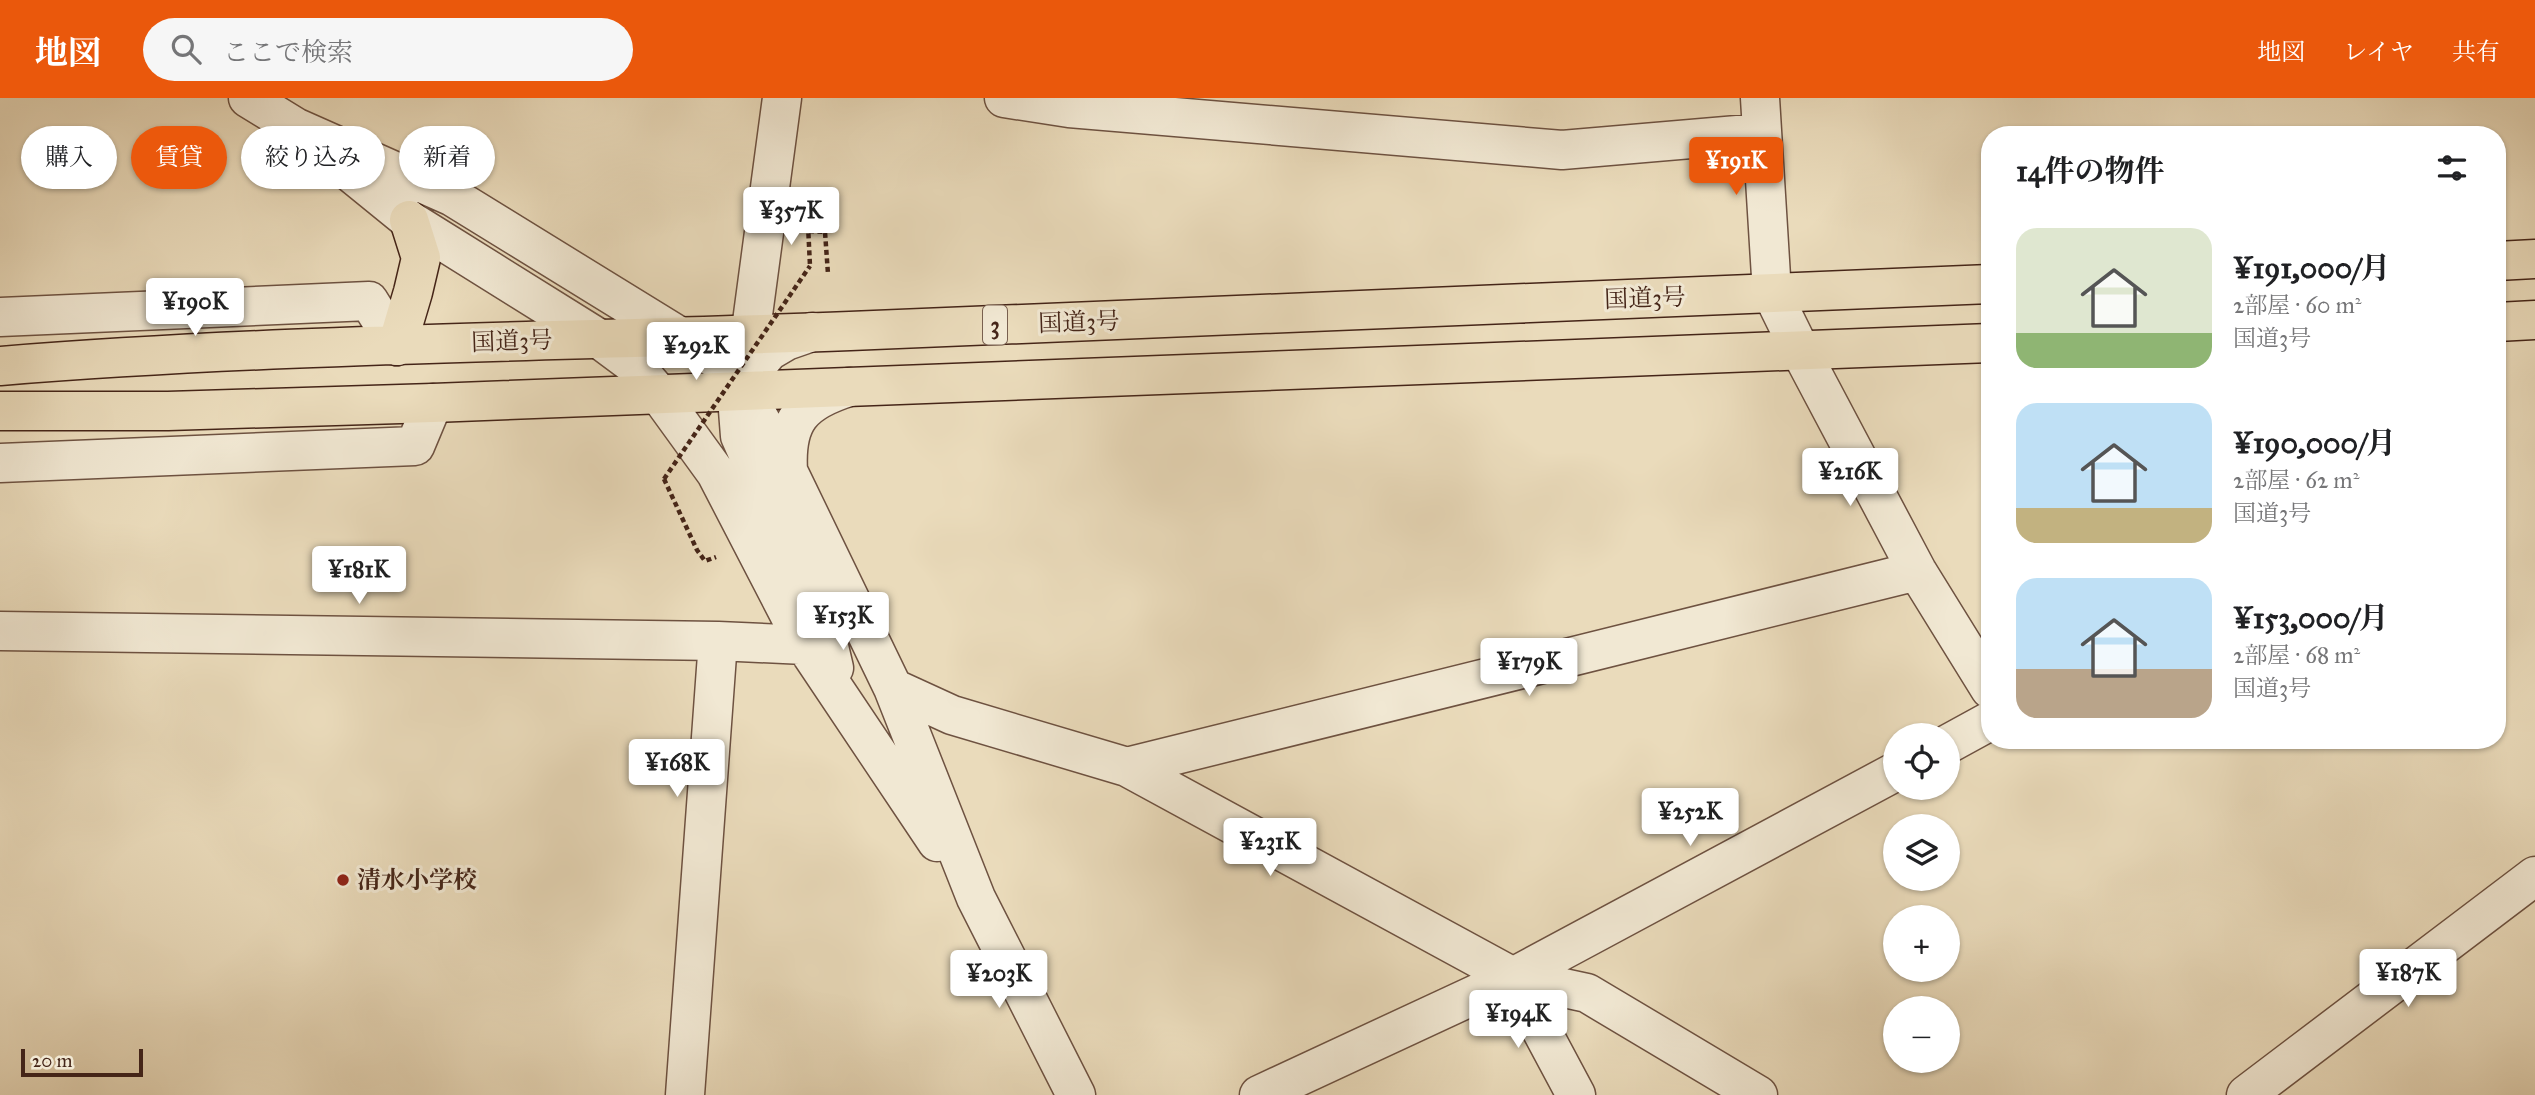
<!DOCTYPE html>
<html lang="ja">
<head>
<meta charset="utf-8">
<style>
  :root { --surface:#fff; --page:#f6f6f6; --text:#202124; --muted:#757577; --accent:#ea580c }
  body { margin:0; font-family:"IM FELL Great Primer","Noto Serif JP",serif; background:var(--page); color:var(--text); height:100vh; display:flex; flex-direction:column; font-size:26px; white-space:nowrap }
  * { box-sizing:border-box; margin:0 }
  p { font-size:23px; color:var(--muted) }
  .icon { flex:none; width:38px; height:38px; fill:none; stroke:currentColor; stroke-width:2; stroke-linecap:round; stroke-linejoin:round }
  .map { position:relative; flex:1; overflow:hidden }
  .drawer { position:absolute; left:1981px; top:28px; width:525px; height:623px; display:flex; flex-direction:column; background:var(--surface); border-radius:28px; box-shadow:0 2px 5px #0004 }
  .drawer>* { flex:none }
  .hud { position:absolute; left:21px; top:28px; width:665px; height:63px; display:flex; gap:14px }
  .controls { position:absolute; left:1883px; top:625px; display:grid; gap:14px }
  .controls a { display:grid; place-items:center; width:77px; height:77px; border-radius:50%; background:var(--surface); box-shadow:0 2px 5px #0004; font-size:35px }
  .scale { position:absolute; left:21px; bottom:18px; width:122px; box-sizing:border-box; padding-left:7px; border:4px solid #452518; border-top:0; font-size:19px; line-height:24px; white-space:nowrap; color:#452518; -webkit-text-stroke:5px #f1e8d3; paint-order:stroke }
  .price { position:absolute; translate:-50% -60px; padding:0 16px; border-radius:7px; background:#fff; color:#222; font-size:23px; line-height:46px; filter:drop-shadow(0 2px 4px #0008) }
  .price::after { content:''; position:absolute; left:50%; top:42px; width:21px; height:16px; margin-left:-10px; background:inherit; clip-path:polygon(0 0,100% 0,50% 100%) }
  .price.active { background:var(--accent); color:#fff }
  ul { padding:0; list-style:none }
  li { display:flex; align-items:center; gap:21px; height:175px; padding:0 35px }
  li span { display:grid; place-items:center; flex:none; width:196px; height:140px; border-radius:21px; color:#555 }
  li>.icon { margin-inline-start:auto }
  span .icon { width:84px; height:84px; fill:#fffc; stroke-width:1 }
  li b { font-size:30px }
  h2 { display:flex; justify-content:space-between; align-items:center; height:84px; padding:0 35px; font-size:30px }
  .chip { padding:0 24px; border-radius:32px; background:var(--surface); box-shadow:0 2px 5px #0004; font-size:24px; line-height:63px }
  .chip.active { background:var(--accent); color:#fff }
  header { display:flex; align-items:center; gap:42px; box-sizing:border-box; height:98px; padding:0 35px; background:var(--accent); color:#fff }
  header strong { font-size:33px }
  nav { display:flex; gap:38px; margin-inline-start:auto; font-size:24px }
  .search { width:490px; height:63px; background:var(--page); display:flex; align-items:center; gap:18px; box-sizing:border-box; padding:0 24px; border-radius:38px; color:var(--muted); font-size:26px }
  .map>svg:first-child { display:block }
  .lines { fill:none; stroke-linecap:round; stroke-linejoin:round }
  .minor-casing { stroke:#6e5241; stroke-width:41 }
  .highway-casing { stroke:#452518; stroke-width:41 }
  .path { stroke:#452518; stroke-width:4.5; stroke-dasharray:5 3.5; stroke-linecap:butt }
  .minor { stroke:#f1e8d3; stroke-width:38 }
  .highway { stroke:#eadbbb; stroke-width:38 }
  .path-bridge { stroke:#452518; stroke-width:4.5; stroke-dasharray:5 3.5; stroke-linecap:butt }
  .poi-dot { fill:#8f2418; stroke:#f1e8d3; stroke-width:2.5 }
  .labels { text-anchor:middle; dominant-baseline:central; stroke-width:6; stroke-linejoin:round; paint-order:stroke }
  .shield { fill:#f1e8d3; stroke:#796050; stroke-width:2 }
  .shield-label { font-size:23px; font-weight:bold; fill:#452518 }
  .street-label { font-size:24px; fill:#452518; stroke:#f1e8d3 }
  .poi-label { font-size:24px; font-weight:bold; fill:#452518; stroke:#f1e8d3; text-anchor:start }
</style>
</head>
<body>
<header>
<strong>地図</strong>
<div class="search"><svg class="icon" aria-label="search" viewBox="0 0 24 24"><circle cx="10" cy="10" r="6"/><path d="M15 15l6 6"/></svg>ここで検索</div>
<nav><a>地図</a><a>レイヤ</a><a>共有</a></nav>
</header>
<div class="map">
<svg width="2535" height="997" viewBox="0 0 2535 997">
  <rect width="100%" height="100%" fill="#eadbbb"/>
  <filter id="stains"><feTurbulence type="fractalNoise" baseFrequency=".00286" numOctaves="4"/><feColorMatrix values="0 0 0 0 .2 0 0 0 0 .09 0 0 0 0 .02 0 0 0 .5 -.17"/></filter>
  <radialGradient id="worn" r=".72"><stop offset=".6" stop-color="#630" stop-opacity="0"/><stop offset="1" stop-color="#630" stop-opacity=".3"/></radialGradient>
  <g class="lines">
    <!-- minor casing -->
    <g class="minor-casing">
      <path id="minor" d="M248,0L295,29L453,99L716,261L744,292L788,373L893,590L976,800L1076,997
        M1004,0L1069,10L1562,52L1761,35
        M1760,0L1772,195L1800,252L1917,473L1990,591
        M334,61L409,122L598,240L633,266L658,295L716,375L805,547L937,744
        M0,219L369,203L397,248
        M812,234L786,243L769,253L755,270L744,292L738,312L740,338L756,374L815,489L834,570
        M746,269L782,0
        M0,365L415,348L433,305
        M788,373C785,323 801,304 849,289
        M0,533L718,543
        M893,590L952,617L1127,669L1513,879L1259,997
        M1948,646L1990,623
        M1127,669L1917,473
        M1513,879L1895,674
        M1513,879L1587,895L1758,997
        M1513,879L1576,997
        M685,997L718,543L805,547
        M2246,997L2535,778"/>
    </g>
    <!-- highway casing -->
    <g class="highway-casing">
      <path id="highway" d="M2497,163L2535,161
        M2497,224L2535,222
        M397,248L413,194L421,160L409,122
        M0,268C283,245 567,244 850,233C1230,219 1610,203 1990,186
        M0,313H168L433,305L1990,245"/>
    </g>
    <!-- path -->
    <path class="path" d="M808,127L810,168
      M809,133L825,134L828,176
      M664,381L697,452L705,463L716,459"/>
    <!-- minor -->
    <use href="#minor" class="minor"/>
    <!-- highway -->
    <use href="#highway" class="highway"/>
    <!-- path-bridge -->
    <path class="path-bridge" d="M664,381L810,168"/>
  </g>
  <!-- markers -->
  <circle class="poi-dot" cx="343" cy="782" r="7"/>
  <g class="labels">
    <!-- shield labels -->
    <rect class="shield" x="983" y="207.5" width="24" height="39" rx="5"/>
    <g class="shield-label">
      <text x="995" y="227">3</text>
    </g>
    <!-- street labels -->
    <g class="street-label">
      <text transform="translate(1645 200) rotate(-2)">国道3号</text>
      <text transform="translate(1079 224) rotate(-2)">国道3号</text>
      <text transform="translate(512 243) rotate(-2)">国道3号</text>
    </g>
    <!-- poi labels -->
    <g class="poi-label">
      <text x="357" y="782">清水小学校</text>
    </g>
  </g>
  <rect width="100%" height="100%" filter="url(#stains)"/>
  <rect width="100%" height="100%" fill="url(#worn)"/>
</svg>
<div class="controls">
<a><svg class="icon" aria-label="locate" viewBox="0 0 24 24"><circle cx="12" cy="12" r="6"/><path d="M12 2v4M12 18v4M2 12h4M18 12h4"/></svg></a>
<a><svg class="icon" aria-label="layers" viewBox="0 0 24 24"><path d="M12 4l9 5-9 5-9-5zM3 14l9 5 9-5"/></svg></a>
<a>+</a>
<a>−</a>
</div>
<div class="scale">20 m</div>
<b class="price active" style="left:1736px;top:99px">¥191K</b>
<b class="price" style="left:791px;top:149px">¥357K</b>
<b class="price" style="left:195px;top:240px">¥190K</b>
<b class="price" style="left:696px;top:284px">¥292K</b>
<b class="price" style="left:1850px;top:410px">¥216K</b>
<b class="price" style="left:359px;top:508px">¥181K</b>
<b class="price" style="left:843px;top:554px">¥153K</b>
<b class="price" style="left:1529px;top:600px">¥179K</b>
<b class="price" style="left:677px;top:701px">¥168K</b>
<b class="price" style="left:1690px;top:750px">¥252K</b>
<b class="price" style="left:1270px;top:780px">¥231K</b>
<b class="price" style="left:2408px;top:911px">¥187K</b>
<b class="price" style="left:999px;top:912px">¥203K</b>
<b class="price" style="left:1518px;top:952px">¥194K</b>
<div class="hud">
<a class="chip">購入</a>
<a class="chip active">賃貸</a>
<a class="chip">絞り込み</a>
<a class="chip">新着</a>
</div>
<section class="drawer">
<h2>14件の物件<svg class="icon" aria-label="filters" viewBox="0 0 24 24"><path d="M4 7h16M4 17h16"/><circle cx="9" cy="7" r="2"/><circle cx="15" cy="17" r="2"/></svg></h2>
<ul>
<li><span style="background:linear-gradient(#dfe7d0 75%,#8fb573 0)"><svg class="icon" aria-label="home" viewBox="0 0 24 24"><path d="M3 11l9-7 9 7M6 9v11h12V9"/></svg></span><div><b>¥191,000/月</b><p>2部屋 · 60 m²</p><p>国道3号</p></div></li>
<li><span style="background:linear-gradient(#bfe0f5 75%,#c2b280 0)"><svg class="icon" aria-label="home" viewBox="0 0 24 24"><path d="M3 11l9-7 9 7M6 9v11h12V9"/></svg></span><div><b>¥190,000/月</b><p>2部屋 · 62 m²</p><p>国道3号</p></div></li>
<li><span style="background:linear-gradient(#bfe0f5 65%,#b9a48a 0)"><svg class="icon" aria-label="home" viewBox="0 0 24 24"><path d="M3 11l9-7 9 7M6 9v11h12V9"/></svg></span><div><b>¥153,000/月</b><p>2部屋 · 68 m²</p><p>国道3号</p></div></li>
</ul>
</section>
</div>
</body>
</html>
